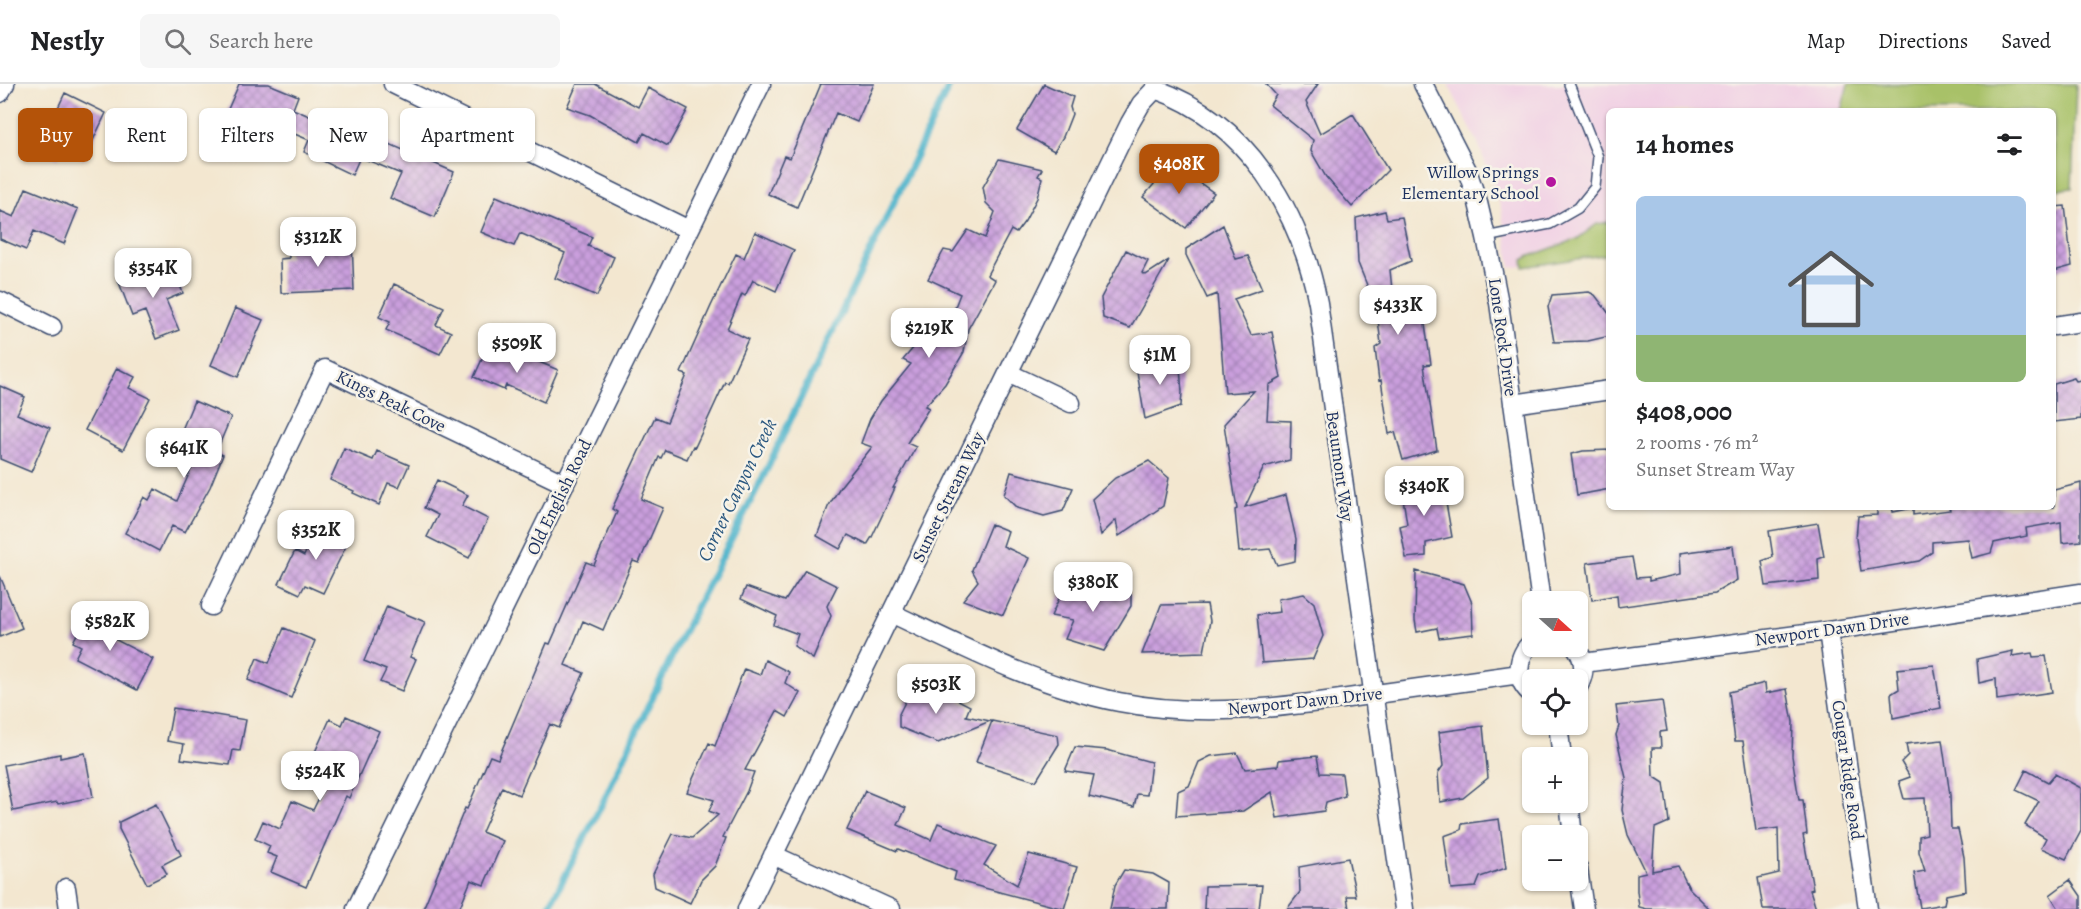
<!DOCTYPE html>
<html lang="en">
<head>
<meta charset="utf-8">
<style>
  :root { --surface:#fff; --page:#f6f6f6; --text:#202124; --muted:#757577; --line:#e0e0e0; --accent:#b45309 }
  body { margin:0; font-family:Alegreya,serif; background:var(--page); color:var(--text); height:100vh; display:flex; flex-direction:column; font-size:22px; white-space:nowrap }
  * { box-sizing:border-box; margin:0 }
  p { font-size:20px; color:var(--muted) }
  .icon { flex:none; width:33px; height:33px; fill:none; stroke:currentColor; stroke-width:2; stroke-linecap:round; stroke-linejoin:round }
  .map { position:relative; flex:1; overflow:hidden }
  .sheet { position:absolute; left:1606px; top:24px; width:450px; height:402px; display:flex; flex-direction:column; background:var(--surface); border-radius:9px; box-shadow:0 2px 4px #0004 }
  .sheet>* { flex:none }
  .banner { position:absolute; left:18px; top:24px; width:570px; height:54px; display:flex; gap:12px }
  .needle { width:39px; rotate:111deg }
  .fabs { position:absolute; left:1522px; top:507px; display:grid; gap:12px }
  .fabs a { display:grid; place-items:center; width:66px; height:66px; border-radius:9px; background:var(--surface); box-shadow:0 2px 4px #0004; font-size:30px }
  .price { position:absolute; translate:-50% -51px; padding:0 14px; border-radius:12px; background:#fff; color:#222; font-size:20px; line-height:39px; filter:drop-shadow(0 2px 3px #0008) }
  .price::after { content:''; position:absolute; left:50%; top:36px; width:18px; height:14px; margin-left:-9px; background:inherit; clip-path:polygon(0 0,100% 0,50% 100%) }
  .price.on { background:var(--accent); color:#fff }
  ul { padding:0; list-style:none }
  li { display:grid; align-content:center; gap:12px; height:318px; padding:0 30px }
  li span { display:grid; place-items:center; height:186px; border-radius:9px; color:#555 }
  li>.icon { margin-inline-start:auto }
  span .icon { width:108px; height:108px; fill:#fffc; stroke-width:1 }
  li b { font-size:26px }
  h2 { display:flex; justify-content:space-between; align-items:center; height:72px; padding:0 30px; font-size:26px }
  .chip { padding:0 21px; border-radius:9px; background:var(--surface); box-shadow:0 2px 4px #0004; font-size:21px; line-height:54px }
  .chip.on { background:var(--accent); color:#fff }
  header { display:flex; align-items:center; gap:36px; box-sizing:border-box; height:84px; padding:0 30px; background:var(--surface); border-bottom:2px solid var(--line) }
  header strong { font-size:28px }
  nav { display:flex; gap:33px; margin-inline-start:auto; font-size:21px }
  .search { width:420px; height:54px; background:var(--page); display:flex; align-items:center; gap:15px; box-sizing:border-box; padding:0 21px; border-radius:9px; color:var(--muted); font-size:22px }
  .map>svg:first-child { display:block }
  .built { fill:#f1d0e4 }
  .green { fill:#a8c167; stroke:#627862; stroke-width:1.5 }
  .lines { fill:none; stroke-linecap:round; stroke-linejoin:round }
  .stream { stroke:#4cb3cb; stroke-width:7 }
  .building { fill:url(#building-cross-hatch) }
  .service-casing { stroke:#3b4b6f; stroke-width:12 }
  .minor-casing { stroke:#3b4b6f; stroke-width:21 }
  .service { stroke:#fff; stroke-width:9 }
  .minor { stroke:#fff; stroke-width:18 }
  .poi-dot { fill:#b5179e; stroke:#f7f3e8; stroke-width:2 }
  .labels { text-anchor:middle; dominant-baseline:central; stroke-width:5; stroke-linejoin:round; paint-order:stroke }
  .poi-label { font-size:18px; fill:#1b2f5e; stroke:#f7f3e8; text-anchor:end }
  .street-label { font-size:18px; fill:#1b2f5e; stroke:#f7f3e8 }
  .water-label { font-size:20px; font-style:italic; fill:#2a577f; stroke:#f7f3e8 }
</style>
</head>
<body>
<header>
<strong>Nestly</strong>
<div class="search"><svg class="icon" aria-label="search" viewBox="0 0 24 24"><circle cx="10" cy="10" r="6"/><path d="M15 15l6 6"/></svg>Search here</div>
<nav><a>Map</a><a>Directions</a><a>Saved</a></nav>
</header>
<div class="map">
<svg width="2081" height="825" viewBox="0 0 2081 825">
  <defs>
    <pattern id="building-cross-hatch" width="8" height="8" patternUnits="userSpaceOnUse" patternTransform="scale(1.5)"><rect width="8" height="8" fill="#ca9fdd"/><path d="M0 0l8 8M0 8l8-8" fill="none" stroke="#a382b6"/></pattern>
  </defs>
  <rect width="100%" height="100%" fill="#f7f3e8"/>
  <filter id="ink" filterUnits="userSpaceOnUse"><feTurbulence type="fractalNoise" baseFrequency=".0167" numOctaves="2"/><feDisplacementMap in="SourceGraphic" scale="12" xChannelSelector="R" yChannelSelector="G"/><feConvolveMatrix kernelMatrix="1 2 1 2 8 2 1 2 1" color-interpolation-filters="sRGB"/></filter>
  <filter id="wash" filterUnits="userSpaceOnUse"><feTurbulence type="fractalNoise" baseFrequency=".008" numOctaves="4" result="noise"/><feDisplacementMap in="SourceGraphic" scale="24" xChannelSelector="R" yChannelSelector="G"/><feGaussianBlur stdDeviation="1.35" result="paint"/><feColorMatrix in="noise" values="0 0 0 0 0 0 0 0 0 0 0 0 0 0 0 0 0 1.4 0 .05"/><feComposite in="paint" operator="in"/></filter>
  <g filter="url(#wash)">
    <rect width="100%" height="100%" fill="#f3e7d0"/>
    <!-- built -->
    <path class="built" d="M1448,0H2076L2072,104L2054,106V27H1610L1609,170L1511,184L1501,125L1490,92L1478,59Z"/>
    <!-- green -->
    <path class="green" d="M1848,0H2076L2072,104L2054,106V27H1841Z
      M1609,138V170L1524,183L1523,176L1530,172L1577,155L1597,140Z"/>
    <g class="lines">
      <!-- stream -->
      <path class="stream" d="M548,825L603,718L681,553L768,383L950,0"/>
    </g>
    <g id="blocks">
      <!-- building -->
      <path class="building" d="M239,0H269L298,12L293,25L346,48L351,38L382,52L380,56L454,88L435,133L390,114L401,90L360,73L352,91L304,68L309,56L273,41L268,54L239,41L240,38L225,32Z
        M577,0H595L638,23L648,4L688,25L668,62L644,49L639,58L590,31L567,23Z
        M821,0H874L857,38L836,29L797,123L768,110L784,72L790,74Z
        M1044,0L1073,13L1070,23L1072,30L1063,53L1054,67L1017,46Z
        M1266,0H1318L1306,18L1320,50L1353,30L1388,86L1352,123L1326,93L1311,67L1313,56L1270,21L1276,11Z
        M65,9L106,29L84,75L62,65L57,75L38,66Z
        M999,75L1042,85L1038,92L1042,94L1037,114L1025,137L1016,149L1011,146L987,191L995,196L968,245L964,268L945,300L925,322L929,324L907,359L916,363L893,404H895L872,453L867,461L848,451L840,465L817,452L828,423L840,403L872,363L861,359L870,335L881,317L911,280L903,276L914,263L912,255L924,233L948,241L960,210L928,195L944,166L953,168L968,146L985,154L995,128L986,119L983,103Z
        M1172,79L1214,109L1186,144L1143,113Z
        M26,104L78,125L64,160L34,147L26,166L0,155V127L14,133Z
        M496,112L592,153L588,162L614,173L597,212L555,194L565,169L520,149L514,162L481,148Z
        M2065,122L2072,182L2054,187V123Z
        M1385,127L1387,135L1402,133L1411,177L1390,186L1394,225L1422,221L1431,280L1424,281L1437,366L1403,376L1395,348L1389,350L1381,296L1379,297L1375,264L1381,260L1374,204L1369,206L1358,179L1356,134Z
        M1223,141L1236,175L1248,172L1262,205L1234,215L1251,251L1272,248L1281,294L1269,301L1267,336L1291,337L1290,376L1264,383L1245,423L1286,411L1296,455L1295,477L1277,481L1270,465L1239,468L1235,426L1237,425L1224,340L1254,307L1225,309L1217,210L1207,214L1186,171V165Z
        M755,148L794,166L776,207L753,196L745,212L742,210L727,245L748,255L728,299L725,298L695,363L693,362L687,375L665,366L661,374L659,373L641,415L663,424L639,479L633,477L603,546L583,537L565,581L584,589L559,644L550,640L519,711L502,703L482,748L503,757L484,801L471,796L459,825H423L465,724L467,725L490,672L498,675L547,559L550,560L586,478L594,481L617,428L612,425L655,333L667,338L687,291L681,289L711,222L736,170L744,174Z
        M352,158L354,206L281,209L280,175L289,174L288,161Z
        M1126,166L1148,177L1142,189L1146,191L1169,176L1130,244L1103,234L1101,214Z
        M145,185L149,196L174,186L183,209L166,216L179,246L156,255L145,227L132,232L118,196Z
        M394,200L444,223L436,241L451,248L440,270L386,246L390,238L379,233Z
        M1589,208L1595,211L1610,231V252L1588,257L1554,258L1548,223L1552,211Z
        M235,224L263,236L238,293L211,281Z
        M501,262L558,286L544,318L506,301L504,306L474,293L484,271L495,276Z
        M1179,272L1182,308L1181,322L1145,335L1136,282Z
        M117,284L135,293L129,304L150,314L123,366L85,346Z
        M2074,294L2076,297L2081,296V335L2054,338V300Z
        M0,302L25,313L17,330L50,344L31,388L0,375Z
        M194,317L231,333L216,368L223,371L210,403L185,448L172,442L159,467L125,449L144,413L149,416L155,405L177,417L193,381L171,372Z
        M344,364L373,376L377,367L409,381L399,403L388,399L379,421L353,409L354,407L330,396Z
        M1610,366V405L1577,411L1571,370L1583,367Z
        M1149,377L1169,394L1163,422L1119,452L1116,436L1101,451L1092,415L1115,394Z
        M1011,388L1073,404L1063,427L1044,432L1017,424L1004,411Z
        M437,396L468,411L462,422L488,435L469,474L427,453L438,431L424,424Z
        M1442,396L1452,453L1426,459V472L1406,474L1400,442L1407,440L1401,401Z
        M2081,399V457L2062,459L2061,438L2026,444L2027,452L1994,459L1991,469L1972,474L1968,455L1932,458V468L1919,477L1861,487L1856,455L1858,432L1877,431V423H1892L1893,428L1913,424V431L1950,426L1949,423H2054V406Z
        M319,438L350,454L323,509L305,501L300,510L279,500L295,467L304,472Z
        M1818,439L1824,473L1818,475L1819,496L1766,502L1762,477L1773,473L1769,447Z
        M991,440L1008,447L1003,462L1029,474L1003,531L963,516L978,497L972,486Z
        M1733,462L1737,496L1715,509L1618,523L1617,511L1592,516L1587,479L1632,473L1636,494L1649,493V497L1681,490L1680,469Z
        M805,486L837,502L827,522L831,532L813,575L794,562L798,550L774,541L777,532L741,515L746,503L785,517Z
        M1416,487L1464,500L1472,519L1473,550L1439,554L1437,544L1417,548L1415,536Z
        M0,492L22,544L0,553Z
        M1079,498L1131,510V522L1104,567L1065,555L1073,536L1051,532L1062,508Z
        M1304,510L1314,519L1323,552L1313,575L1262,579L1257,531L1280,528L1278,515Z
        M1207,520L1210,537L1204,568L1142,570L1161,521Z
        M387,522L425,538L410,573L416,575L402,607L380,598L386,586L364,577Z
        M89,527L122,544L116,556L153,575L137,606L75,574L81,562L73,558Z
        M284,544L315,557L291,614L248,596L257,574L269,579Z
        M2013,567L2012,572L2032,569L2033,573L2046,572L2052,608L1997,616L1996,595L1979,599L1977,575Z
        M765,576L789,588L785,599L800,609L787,633L777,627L745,686L754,688L747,707L723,753L726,754L715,782L701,796L690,819L655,803L653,790L673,750L692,754L718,731L709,727L714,716L687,708L709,659L715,662L744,585L760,591Z
        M1934,581L1941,624L1893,634L1891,610L1899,605L1897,585Z
        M1765,599L1766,609L1787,605L1793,638L1792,672L1799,716H1803L1807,750L1803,751L1813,805L1810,806L1816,825H1763L1758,794L1779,789L1778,744L1756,747L1743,657H1735L1729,608Z
        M914,600L939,606L970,622L966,632L990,637L938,659L899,643V630Z
        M1662,617L1667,647L1660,648L1661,664H1652L1653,692L1664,699L1669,738L1655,744L1652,787L1678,782L1689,804L1710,825H1647L1639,823L1637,807V790L1646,788L1628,751L1622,726L1626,694L1616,651L1619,642L1616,622Z
        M173,624L246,636L240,667L233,666L230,681L181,675L184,660L167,657Z
        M346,632L379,647L349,714L346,712L306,803L271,788L277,773L267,769L270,762L255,755L263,737L280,745L292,717L313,726L331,689L310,679L330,635L342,641Z
        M992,637L1058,651L1059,660L1036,697L976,678Z
        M1483,642L1488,694L1463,714L1440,718L1438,689L1443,682L1439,648Z
        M1942,656L1950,711L1951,745H1958L1964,773L1966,807L1946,811L1944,820L1920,824L1914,789L1925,787L1919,768V752L1927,750L1925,714L1904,715L1899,697L1910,693L1901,678L1908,671L1906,660Z
        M1075,663L1107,666L1151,678L1147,711L1137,710L1134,723L1089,712L1094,691L1065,687Z
        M85,669L93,713L58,720L57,718L13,727L4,681L60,670V674Z
        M1237,669L1245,685L1278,682L1279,676L1317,672L1320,689L1342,690L1345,712L1326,718L1324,727L1277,734L1272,708L1243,727L1176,732L1178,707L1189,702L1199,678L1211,672Z
        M2026,686L2048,698L2055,690L2081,704V747L2066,775L2041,764L2046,754L2025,741L2039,717L2016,706Z
        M865,707L906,724L898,741L931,756L938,739L996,762L984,781L1017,801L1029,770L1077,783L1064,825L954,796L956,788L898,765L897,767L847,746Z
        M156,720L181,771L162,781L167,790L147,800L119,745V738Z
        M1499,735L1506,784L1480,793L1476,803L1451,805L1444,752L1461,746L1462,740Z
        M1348,774L1356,812H1347L1349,825H1287L1300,808L1299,783Z
        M1124,786L1153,790L1169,799L1168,825H1110L1115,801Z
        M2070,796L2081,812V825H2059L2050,811Z
        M1262,801L1259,825H1204L1205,802Z"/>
    </g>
  </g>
  <g filter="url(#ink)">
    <use href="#blocks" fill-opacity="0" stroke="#3b4b6f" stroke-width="1.5"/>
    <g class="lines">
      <!-- service casing -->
      <g class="service-casing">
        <path id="service" d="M1486,153L1550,140L1578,124L1595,103L1598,73L1569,0"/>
      </g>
      <!-- minor casing -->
      <g class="minor-casing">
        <path id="minor" d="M393,0L689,146
          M1423,0L1467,86L1478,119L1486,153L1499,219L1541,518
          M0,9L5,0
          M0,217L52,243
          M2054,242L2081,238
          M1008,289L1071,319
          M1513,320L1610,306
          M211,522L325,285L565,400
          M891,529C965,564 1038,602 1119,618C1200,634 1281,624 1362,612C1415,605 1467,597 1520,590
          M1828,547L1868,825
          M1533,557C1516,572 1514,597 1533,611
          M1575,562C1585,575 1586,589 1578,603
          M1583,579L1828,547L2081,509
          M1558,640L1562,674
          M1569,718L1573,752
          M773,771L891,825
          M1578,785L1584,825
          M66,804L69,825
          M356,825L761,0
          M747,825L1130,39L1141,20L1155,5C1247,37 1300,127 1318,219L1404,825"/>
      </g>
      <!-- service -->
      <use href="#service" class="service"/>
      <!-- minor -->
      <use href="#minor" class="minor"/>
    </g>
  </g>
  <!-- markers -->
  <circle class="poi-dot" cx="1551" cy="98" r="6"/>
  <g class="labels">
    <!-- poi labels -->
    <g class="poi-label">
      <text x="1539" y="88">Willow Springs<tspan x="1539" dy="21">Elementary School</tspan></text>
    </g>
    <!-- street labels -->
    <g class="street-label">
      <text transform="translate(1503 253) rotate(82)">Lone Rock Drive</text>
      <text transform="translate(391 317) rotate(26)">Kings Peak Cove</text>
      <text transform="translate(1340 382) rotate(82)">Beaumont Way</text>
      <text transform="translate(559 413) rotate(-64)">Old English Road</text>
      <text transform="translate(948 413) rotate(-64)">Sunset Stream Way</text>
      <text transform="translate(1832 545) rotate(-8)">Newport Dawn Drive</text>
      <text transform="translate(1305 617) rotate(-6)">Newport Dawn Drive</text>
      <text transform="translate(1848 686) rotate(82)">Cougar Ridge Road</text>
    </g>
    <!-- water labels -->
    <g class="water-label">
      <text transform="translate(737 406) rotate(-64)">Corner Canyon Creek</text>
    </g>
  </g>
</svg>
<div class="fabs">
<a><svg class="needle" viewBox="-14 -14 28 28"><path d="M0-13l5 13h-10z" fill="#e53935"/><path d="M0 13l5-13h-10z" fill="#757577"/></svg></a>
<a><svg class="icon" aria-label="locate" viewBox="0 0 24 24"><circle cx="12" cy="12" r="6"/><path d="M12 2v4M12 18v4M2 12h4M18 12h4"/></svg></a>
<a>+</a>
<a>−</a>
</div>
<b class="price on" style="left:1179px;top:111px">$408K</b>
<b class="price" style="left:318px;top:184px">$312K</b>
<b class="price" style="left:153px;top:215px">$354K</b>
<b class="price" style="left:1398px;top:252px">$433K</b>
<b class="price" style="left:929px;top:275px">$219K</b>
<b class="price" style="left:517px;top:290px">$509K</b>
<b class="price" style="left:1160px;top:302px">$1M</b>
<b class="price" style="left:184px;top:395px">$641K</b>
<b class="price" style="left:1424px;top:433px">$340K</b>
<b class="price" style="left:316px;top:477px">$352K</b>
<b class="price" style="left:1093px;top:529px">$380K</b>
<b class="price" style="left:110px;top:568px">$582K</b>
<b class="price" style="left:936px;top:631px">$503K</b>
<b class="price" style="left:320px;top:718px">$524K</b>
<div class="banner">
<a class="chip on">Buy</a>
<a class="chip">Rent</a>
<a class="chip">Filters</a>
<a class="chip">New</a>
<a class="chip">Apartment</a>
</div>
<section class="sheet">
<h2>14 homes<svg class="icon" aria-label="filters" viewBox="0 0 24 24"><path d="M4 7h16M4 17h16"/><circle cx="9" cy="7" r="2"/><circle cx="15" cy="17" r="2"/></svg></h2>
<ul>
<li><span style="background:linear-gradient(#a9c7e8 75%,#8fb573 0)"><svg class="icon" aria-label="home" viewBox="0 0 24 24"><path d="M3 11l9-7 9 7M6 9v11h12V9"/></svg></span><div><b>$408,000</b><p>2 rooms · 76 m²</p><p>Sunset Stream Way</p></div></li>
</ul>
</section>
</div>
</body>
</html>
